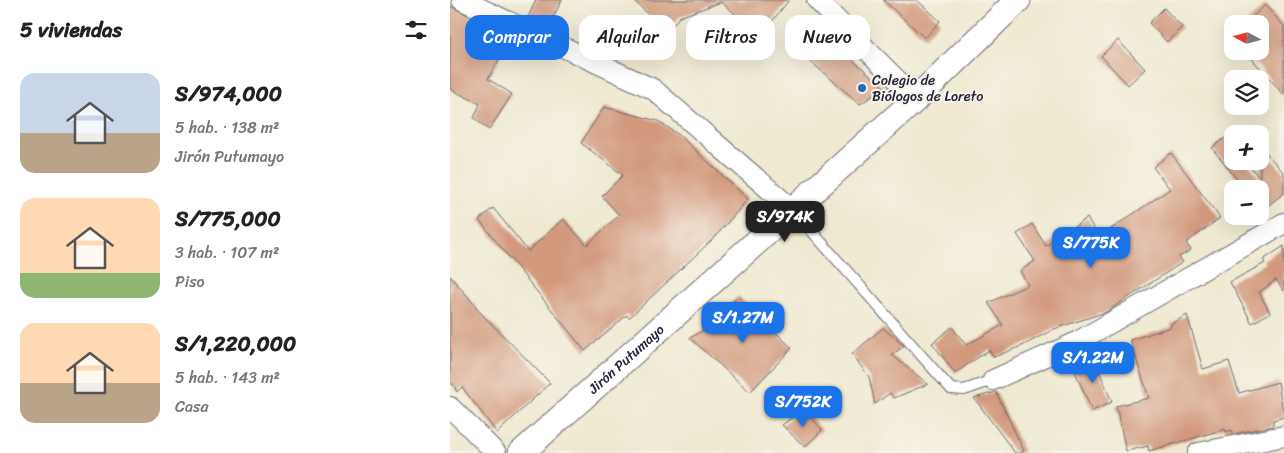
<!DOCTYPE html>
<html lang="es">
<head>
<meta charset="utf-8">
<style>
  :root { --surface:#fff; --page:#f6f6f6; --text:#222; --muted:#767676; --accent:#1a73e8 }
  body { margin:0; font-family:Sriracha,sans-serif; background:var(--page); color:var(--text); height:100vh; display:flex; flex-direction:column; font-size:19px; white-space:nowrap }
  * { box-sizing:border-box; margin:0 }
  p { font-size:16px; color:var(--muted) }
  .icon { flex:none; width:28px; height:28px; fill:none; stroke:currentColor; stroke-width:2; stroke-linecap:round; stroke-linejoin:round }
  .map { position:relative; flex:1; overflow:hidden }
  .sheet { display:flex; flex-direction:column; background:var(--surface); width:450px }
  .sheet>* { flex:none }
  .guide { position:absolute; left:15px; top:15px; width:475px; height:45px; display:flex; gap:10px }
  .needle { width:32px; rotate:277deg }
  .controls { position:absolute; left:774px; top:15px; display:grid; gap:10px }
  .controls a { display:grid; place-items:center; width:45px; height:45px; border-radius:10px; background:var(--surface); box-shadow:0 5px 20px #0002; font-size:25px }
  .price { position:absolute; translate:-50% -42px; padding:0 11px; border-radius:10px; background:var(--accent); color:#fff; font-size:16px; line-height:32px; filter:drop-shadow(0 1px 2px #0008) }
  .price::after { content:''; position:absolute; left:50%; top:30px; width:15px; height:11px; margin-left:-8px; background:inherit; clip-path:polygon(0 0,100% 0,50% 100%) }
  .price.active { background:#222; color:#fff }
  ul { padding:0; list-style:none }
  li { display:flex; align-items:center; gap:15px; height:125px; padding:0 20px }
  li span { display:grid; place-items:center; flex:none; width:140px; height:100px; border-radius:15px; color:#555 }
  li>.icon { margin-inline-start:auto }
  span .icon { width:60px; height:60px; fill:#fffc; stroke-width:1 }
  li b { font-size:21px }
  h2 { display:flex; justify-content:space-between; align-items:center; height:60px; padding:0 20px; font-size:21px }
  .tag { padding:0 18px; border-radius:15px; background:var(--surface); box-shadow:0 5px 20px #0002; font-size:18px; line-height:45px }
  .tag.active { background:var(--accent); color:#fff }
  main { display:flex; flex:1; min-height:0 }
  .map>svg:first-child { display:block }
  .building { fill:#d2997d }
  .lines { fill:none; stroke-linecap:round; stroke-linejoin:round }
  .service-casing { stroke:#6a6870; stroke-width:12 }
  .minor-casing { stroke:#6a6870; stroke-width:22 }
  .tertiary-casing { stroke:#6a6870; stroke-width:27 }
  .service { stroke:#fff; stroke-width:10 }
  .minor { stroke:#fff; stroke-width:20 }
  .tertiary { stroke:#fff; stroke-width:25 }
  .poi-dot { fill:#1f6fb2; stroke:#f7f3e8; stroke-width:2 }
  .labels { text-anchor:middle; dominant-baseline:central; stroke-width:4; stroke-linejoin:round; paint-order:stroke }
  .poi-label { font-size:14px; fill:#22223b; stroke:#f7f3e8; text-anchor:start }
  .street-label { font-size:14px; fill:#22223b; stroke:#f7f3e8 }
</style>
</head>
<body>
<main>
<section class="sheet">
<h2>5 viviendas<svg class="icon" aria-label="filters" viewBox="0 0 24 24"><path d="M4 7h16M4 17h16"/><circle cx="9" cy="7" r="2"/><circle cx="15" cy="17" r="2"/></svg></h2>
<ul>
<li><span style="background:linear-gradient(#c9d6e8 60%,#b9a48a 0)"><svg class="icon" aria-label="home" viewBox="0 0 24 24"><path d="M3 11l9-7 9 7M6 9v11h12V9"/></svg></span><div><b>S/974,000</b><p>5 hab. · 138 m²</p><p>Jirón Putumayo</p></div></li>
<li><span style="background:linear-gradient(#ffd9b3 75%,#8fb573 0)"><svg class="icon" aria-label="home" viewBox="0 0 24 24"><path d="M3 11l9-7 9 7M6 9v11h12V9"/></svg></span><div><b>S/775,000</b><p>3 hab. · 107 m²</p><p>Piso</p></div></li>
<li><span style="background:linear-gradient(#ffd9b3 60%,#b9a48a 0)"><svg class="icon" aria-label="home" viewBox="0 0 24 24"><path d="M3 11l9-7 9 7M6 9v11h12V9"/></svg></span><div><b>S/1,220,000</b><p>5 hab. · 143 m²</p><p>Casa</p></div></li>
</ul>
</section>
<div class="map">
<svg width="834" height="453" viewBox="0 0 834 453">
  <rect width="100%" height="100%" fill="#f7f3e8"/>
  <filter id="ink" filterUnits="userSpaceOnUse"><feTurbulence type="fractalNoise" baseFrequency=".02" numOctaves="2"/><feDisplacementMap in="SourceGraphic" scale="10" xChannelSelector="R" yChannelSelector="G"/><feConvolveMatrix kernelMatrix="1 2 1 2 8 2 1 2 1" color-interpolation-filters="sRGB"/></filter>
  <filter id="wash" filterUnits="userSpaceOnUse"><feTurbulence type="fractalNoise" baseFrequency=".0096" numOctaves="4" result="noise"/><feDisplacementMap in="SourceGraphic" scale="20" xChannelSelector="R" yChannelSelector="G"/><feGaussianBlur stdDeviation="1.12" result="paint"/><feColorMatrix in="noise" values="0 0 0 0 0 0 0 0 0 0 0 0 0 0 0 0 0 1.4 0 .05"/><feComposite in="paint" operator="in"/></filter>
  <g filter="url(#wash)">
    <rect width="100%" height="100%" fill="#efe9d1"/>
    <g id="blocks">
      <!-- building -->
      <path class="building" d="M86,0H112L98,27L78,17Z
        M183,0H339L311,35L271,2L229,17L218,32Z
        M433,0H467L490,21L475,38Z
        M815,5L834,26V95L795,51H810V24H795Z
        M0,6L31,22L58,44L38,79L62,94L39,130L24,118L30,104L0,89Z
        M714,8L732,27L717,42L699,23Z
        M372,33L435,88L410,104L353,55Z
        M668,40L695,69L678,85L651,56Z
        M154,107L208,121L229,135L298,199L265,237L179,318L177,315L135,351L29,220L43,208L78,251L113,219L137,245L169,215L152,196L173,175L131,143Z
        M776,137L782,145V161H796L810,179V146L834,173V193L810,212V189H795L762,148Z
        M721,153L770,218L736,243L741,250L729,257L733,262L656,312L604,329L574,345L544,357L539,350L505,373L482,343L502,327L516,345L553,325L538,303L578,285L570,271L585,261L567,234L582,224L596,246L637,218L649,237L720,189L703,167Z
        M834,246V291L826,280L809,292L820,313L802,323L780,282L815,263L813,260Z
        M0,276L26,306L25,307L100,383L47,433L12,387L7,392L3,384H0Z
        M288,296L342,348L300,392L240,338L257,328Z
        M737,315L753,369L779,361L789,393L828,382L834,417L823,420V426L782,434V430L776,432L775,429L699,451L698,446L676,451L666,406L699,398L680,340L721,327V324Z
        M433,328L454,346L442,355L478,384L444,398L440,393L425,404L419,377L402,354Z
        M644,358L662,402L642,411L623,367Z
        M546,392L574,451L571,453H565L524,398Z
        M354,409L372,430L355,447L332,425Z"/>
    </g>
  </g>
  <g filter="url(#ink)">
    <use href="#blocks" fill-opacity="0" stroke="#6a6870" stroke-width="1"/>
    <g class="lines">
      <!-- service casing -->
      <g class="service-casing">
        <path id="service" d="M343,210L501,389L514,390L543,380"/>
      </g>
      <!-- minor casing -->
      <g class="minor-casing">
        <path id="minor" d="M12,0L203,89L343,210
          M367,0L466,99
          M543,380L627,342L834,223
          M0,407L46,453
          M748,453L834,436"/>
      </g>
      <!-- tertiary casing -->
      <g class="tertiary-casing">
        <g id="tertiary">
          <path id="s1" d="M71,453L466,99L568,0"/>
        </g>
      </g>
      <!-- service -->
      <use href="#service" class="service"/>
      <!-- minor -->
      <use href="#minor" class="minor"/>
      <!-- tertiary -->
      <use href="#tertiary" class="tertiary"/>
    </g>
  </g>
  <!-- markers -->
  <circle class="poi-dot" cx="412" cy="88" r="5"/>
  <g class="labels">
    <!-- poi labels -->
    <g class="poi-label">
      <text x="422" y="80">Colegio de<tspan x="422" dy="16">Biólogos de Loreto</tspan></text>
    </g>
    <!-- street labels -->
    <g class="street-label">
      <text stroke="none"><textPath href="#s1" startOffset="141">Jirón Putumayo</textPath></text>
    </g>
  </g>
</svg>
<div class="controls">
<a><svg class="needle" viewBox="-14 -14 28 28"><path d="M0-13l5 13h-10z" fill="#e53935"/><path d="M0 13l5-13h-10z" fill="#767676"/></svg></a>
<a><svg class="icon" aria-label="layers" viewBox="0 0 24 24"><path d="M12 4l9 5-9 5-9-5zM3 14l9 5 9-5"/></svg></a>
<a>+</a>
<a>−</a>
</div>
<b class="price active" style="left:335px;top:243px">S/974K</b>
<b class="price" style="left:641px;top:269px">S/775K</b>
<b class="price" style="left:293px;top:344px">S/1.27M</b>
<b class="price" style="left:643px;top:384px">S/1.22M</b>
<b class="price" style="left:353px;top:428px">S/752K</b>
<div class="guide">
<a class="tag active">Comprar</a>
<a class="tag">Alquilar</a>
<a class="tag">Filtros</a>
<a class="tag">Nuevo</a>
</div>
</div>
</main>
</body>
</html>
